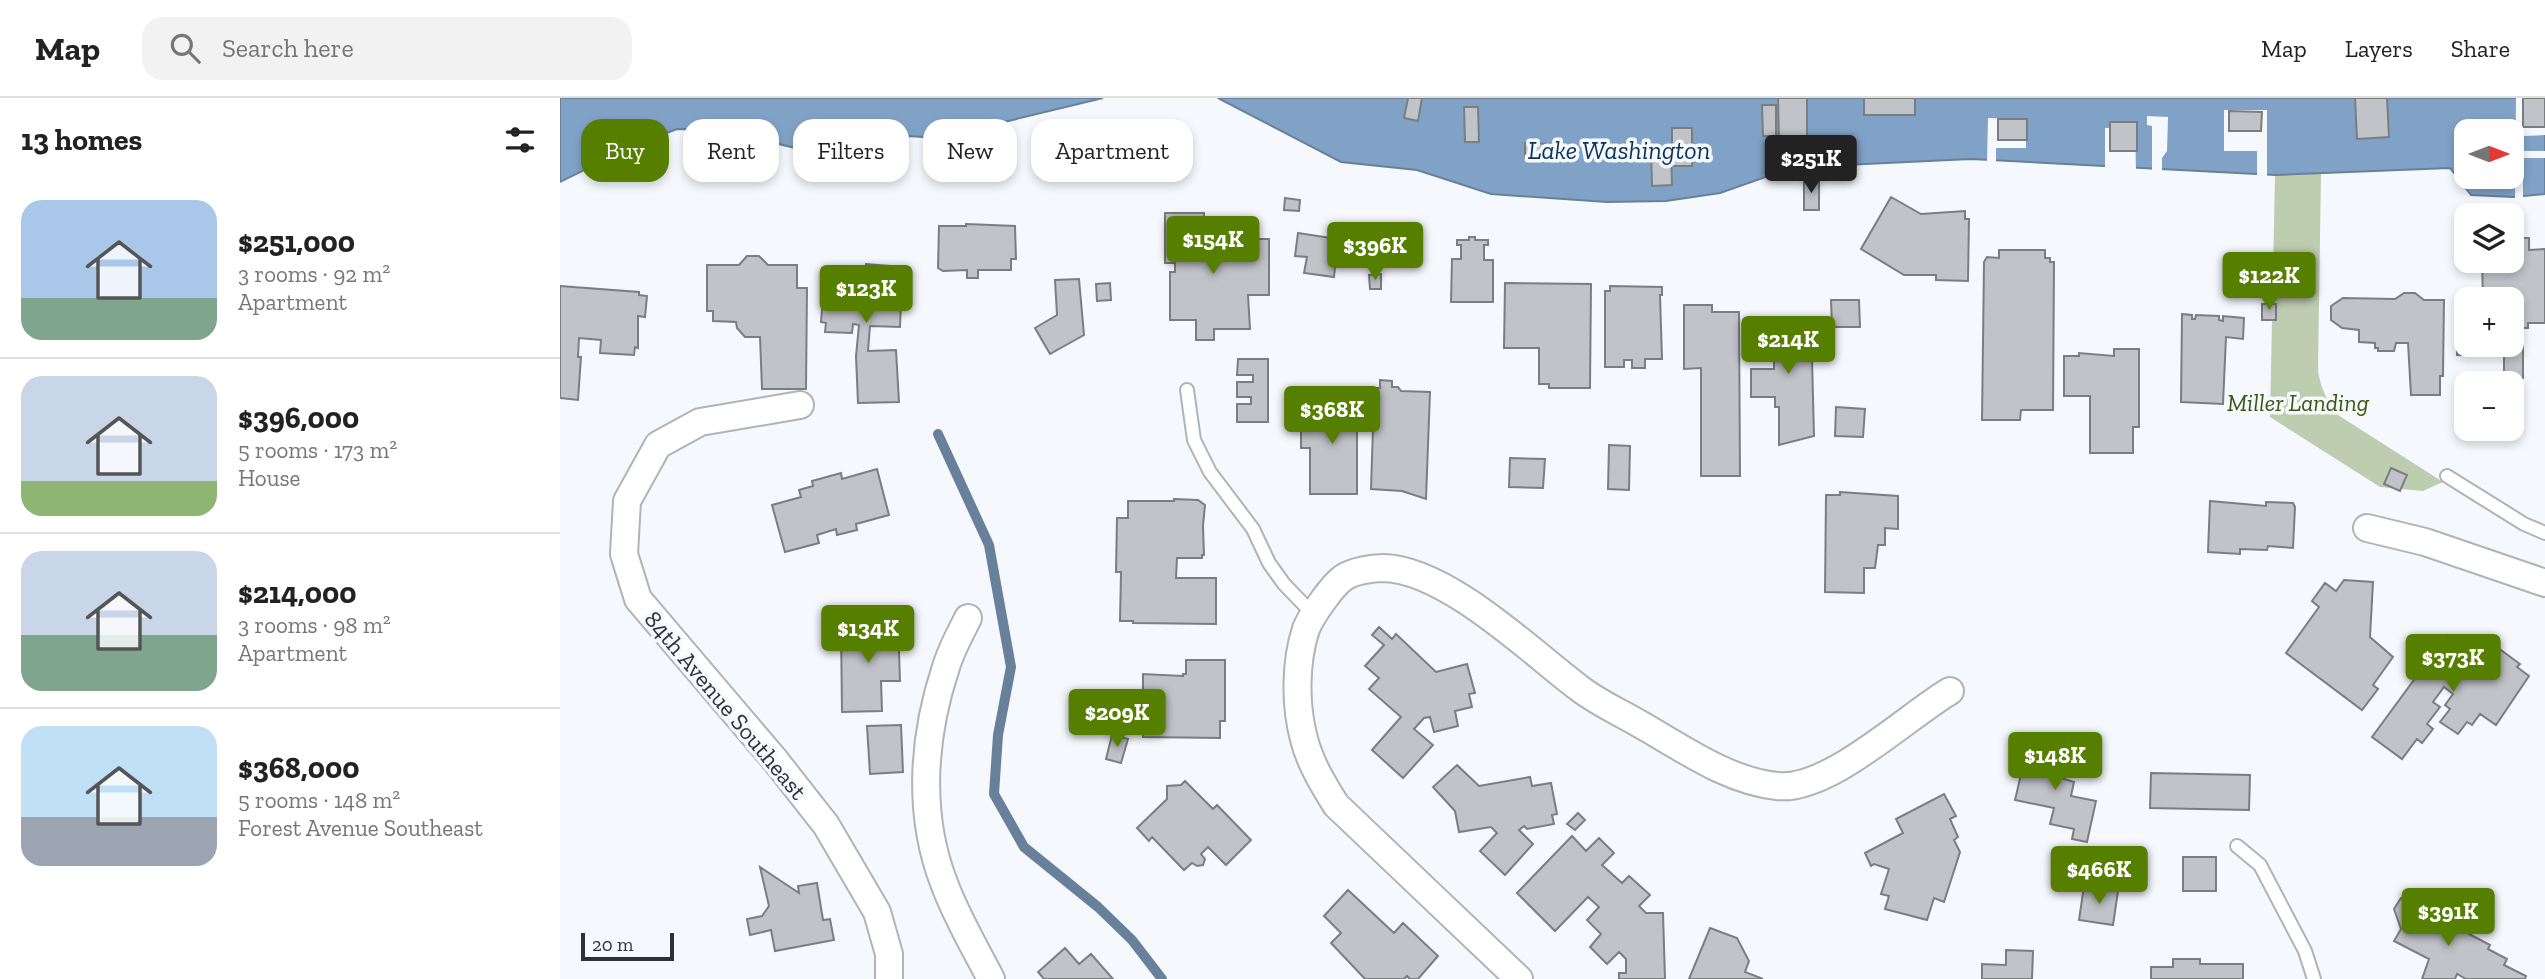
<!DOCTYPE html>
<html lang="en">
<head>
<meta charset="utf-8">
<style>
  :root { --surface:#fff; --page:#f2f2f2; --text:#222; --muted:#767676; --line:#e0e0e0; --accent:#567f00 }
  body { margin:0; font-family:"Zilla Slab",serif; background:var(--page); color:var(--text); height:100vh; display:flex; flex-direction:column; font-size:26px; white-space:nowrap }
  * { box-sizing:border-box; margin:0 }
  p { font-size:23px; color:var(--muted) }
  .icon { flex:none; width:38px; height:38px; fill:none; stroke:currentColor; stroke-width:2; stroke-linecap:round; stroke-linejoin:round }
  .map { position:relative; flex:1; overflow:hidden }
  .drawer { display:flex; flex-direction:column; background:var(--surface); width:560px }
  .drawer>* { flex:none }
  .top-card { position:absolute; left:21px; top:21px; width:665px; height:63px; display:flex; gap:14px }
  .needle { width:46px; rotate:90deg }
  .fabs { position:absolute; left:1894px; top:21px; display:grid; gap:14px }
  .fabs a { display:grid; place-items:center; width:70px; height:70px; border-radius:14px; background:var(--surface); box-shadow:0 4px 10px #0003; font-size:35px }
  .scale { position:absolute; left:21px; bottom:18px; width:93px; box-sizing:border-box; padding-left:7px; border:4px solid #303133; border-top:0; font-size:19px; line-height:24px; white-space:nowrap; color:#303133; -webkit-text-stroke:5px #f5f9fd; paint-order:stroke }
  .price { position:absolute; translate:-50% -60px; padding:0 16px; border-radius:7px; background:var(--accent); color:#fff; font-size:23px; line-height:46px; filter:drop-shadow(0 2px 4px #0008) }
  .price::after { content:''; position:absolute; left:50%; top:42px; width:21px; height:16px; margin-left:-10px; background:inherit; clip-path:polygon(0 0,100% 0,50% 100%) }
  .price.on { background:#222; color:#fff }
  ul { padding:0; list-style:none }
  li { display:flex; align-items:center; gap:21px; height:175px; padding:0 21px }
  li+li { border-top:2px solid var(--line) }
  li span { display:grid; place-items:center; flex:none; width:196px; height:140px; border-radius:21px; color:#555 }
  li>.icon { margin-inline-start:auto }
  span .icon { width:84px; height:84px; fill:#fffc; stroke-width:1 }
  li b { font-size:30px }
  h2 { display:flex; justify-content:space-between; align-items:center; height:84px; padding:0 21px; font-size:30px }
  .chip { padding:0 24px; border-radius:21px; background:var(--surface); box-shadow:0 4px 10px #0003; font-size:24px; line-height:63px }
  .chip.on { background:var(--accent); color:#fff }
  header { display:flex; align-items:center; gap:42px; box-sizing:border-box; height:98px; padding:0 35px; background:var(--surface); border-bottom:2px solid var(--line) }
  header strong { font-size:33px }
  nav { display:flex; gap:38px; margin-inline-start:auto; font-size:24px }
  .search { width:490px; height:63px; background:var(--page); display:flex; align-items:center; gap:18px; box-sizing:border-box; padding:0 24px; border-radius:21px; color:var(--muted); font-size:26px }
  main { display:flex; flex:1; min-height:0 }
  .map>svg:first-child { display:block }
  .green { fill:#beccb0 }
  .water { fill:#81a2c7; stroke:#69809b; stroke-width:2; fill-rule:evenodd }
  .pier { fill:#f5f9fd }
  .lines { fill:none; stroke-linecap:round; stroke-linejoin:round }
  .stream { stroke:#69809b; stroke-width:10 }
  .building { fill:#c0c3c7; stroke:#7b7e81; stroke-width:2 }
  .lane-casing { stroke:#b0b3b7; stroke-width:16 }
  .street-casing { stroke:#b0b3b7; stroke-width:30 }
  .lane { stroke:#fff; stroke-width:12 }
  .street { stroke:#fff; stroke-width:26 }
  .labels { text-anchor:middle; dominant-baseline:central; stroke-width:7; stroke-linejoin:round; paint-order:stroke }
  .park-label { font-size:24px; font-style:italic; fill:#3b5513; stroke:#f5f9fd }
  .street-label { font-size:24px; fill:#303133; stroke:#f5f9fd }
  .water-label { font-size:26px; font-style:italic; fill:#0d3357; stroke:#f5f9fd }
</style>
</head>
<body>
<header>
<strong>Map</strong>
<div class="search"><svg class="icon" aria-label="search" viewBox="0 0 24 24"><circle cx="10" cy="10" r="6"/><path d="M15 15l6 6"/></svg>Search here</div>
<nav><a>Map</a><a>Layers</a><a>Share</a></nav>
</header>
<main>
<section class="drawer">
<h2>13 homes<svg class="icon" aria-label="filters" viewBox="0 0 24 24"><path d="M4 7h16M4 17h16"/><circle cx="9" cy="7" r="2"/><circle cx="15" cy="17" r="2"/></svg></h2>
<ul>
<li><span style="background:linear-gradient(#a9c7e8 70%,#7fa58c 0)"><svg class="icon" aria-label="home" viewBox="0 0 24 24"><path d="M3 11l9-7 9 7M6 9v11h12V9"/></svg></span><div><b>$251,000</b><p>3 rooms · 92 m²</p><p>Apartment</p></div></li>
<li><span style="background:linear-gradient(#c9d6e8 75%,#8fb573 0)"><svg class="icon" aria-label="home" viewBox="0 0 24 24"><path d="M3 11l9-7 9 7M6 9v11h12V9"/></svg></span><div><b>$396,000</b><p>5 rooms · 173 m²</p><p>House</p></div></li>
<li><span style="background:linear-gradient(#c9d6e8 60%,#7fa58c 0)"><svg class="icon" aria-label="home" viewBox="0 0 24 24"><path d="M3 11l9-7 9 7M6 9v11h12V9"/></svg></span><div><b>$214,000</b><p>3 rooms · 98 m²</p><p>Apartment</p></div></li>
<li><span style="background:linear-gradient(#bfe0f5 65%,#9aa5b1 0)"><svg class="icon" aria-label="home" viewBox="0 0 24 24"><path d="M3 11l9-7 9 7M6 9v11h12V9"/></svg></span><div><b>$368,000</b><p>5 rooms · 148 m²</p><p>Forest Avenue Southeast</p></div></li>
</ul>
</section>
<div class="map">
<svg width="1985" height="881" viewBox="0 0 1985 881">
  <rect width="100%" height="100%" fill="#f5f9fd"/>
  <!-- green -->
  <path class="green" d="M1761,74L1758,273C1761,291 1767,303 1778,317L1883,384L1863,393L1820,389L1710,319L1715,77Z"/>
  <!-- water -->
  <path class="water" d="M0,0H543L378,40L348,38L321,44L243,52L162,32L117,31L75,47L0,84Z
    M658,0H1985V96L1953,99L1911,97L1890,70L1715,77L1411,61L1242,69L1220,74L1160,95L1106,103L1047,104L931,96L857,72L781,64ZM1906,33H1951V79H1906Z"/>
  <!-- pier -->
  <path class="pier" d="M1956,0H1985V37L1964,38V53H1985V60H1963V101L1955,102Z
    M1664,12H1707V80L1697,79V53H1664Z
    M1587,18L1608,19L1607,53L1602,60V74L1592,73V28L1587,27Z
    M1428,20L1466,21V50H1436V65H1427Z
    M1575,29L1576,73L1545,71V30Z"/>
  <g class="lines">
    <!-- stream -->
    <path class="stream" d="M378,336L429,447L451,569L438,637L434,696L464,749L538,809L572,842L602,881"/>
  </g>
  <!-- building -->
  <path class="building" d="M848,0H862L858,23L844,20Z
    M1218,0H1247V42L1219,43Z
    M1304,0H1355V17H1304Z
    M1795,0H1827L1829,39L1797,41Z
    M1963,0H1985V29H1963Z
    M1202,7H1216V38H1203Z
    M904,9H918L919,44H905Z
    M1669,13L1702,14L1701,33H1669Z
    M1438,21H1467V42H1438Z
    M1550,24H1577V53H1550Z
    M1112,30H1132V68H1112Z
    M965,45L993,46V61H965Z
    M1091,49H1111L1112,87L1092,88Z
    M1244,82H1259V112H1244Z
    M1331,99L1361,116L1405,113V121H1409L1408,183L1376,182V177H1344L1301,151Z
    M725,100L740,102L739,113L724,112Z
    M605,115H644V135H637V141H709V197H688L690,231H654V242H636V222H610V174H615V165H605Z
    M406,126L455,128L456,161H451V172H418V180H407V172L383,173L378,170L379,128H406Z
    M738,135L778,141L774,179L744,175L747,159L735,158Z
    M909,139H915V142H928V147H924V162H933V204H891L892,161H901V147H897V142H909Z
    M1951,140H1969V152L1985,151V225H1968V230H1963V280H1944V257H1897V215H1906V247H1951V201H1923L1922,163H1951Z
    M1439,152H1485V160H1490V164H1494L1493,312H1461L1460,322H1422L1424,164L1427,159L1439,160Z
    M187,158H199L208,167H237V190H247L246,291H202L200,239H185L177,230L176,224L153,223V213H147V167H179Z
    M306,166L329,168L328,181H342L340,229L310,228L308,253L336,252L339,304L298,305L296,258L299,227L293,226L292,235L265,234L266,225L261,224L265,176L288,178L289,168L306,169Z
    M821,176V191H810L809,177Z
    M519,181L524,237L490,256L475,230L497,217L495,182Z
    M550,185L551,202L537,203L536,186Z
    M945,185L1031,186L1030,290H989V286H979V250H944Z
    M0,188L79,194V197L87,198L85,219L78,218V250L75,249L74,257L40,255L41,242L19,240L18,259H21L18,302L0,300Z
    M1050,188L1102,189V197H1100L1102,261H1085V270H1072V262H1064V269H1045V193H1050Z
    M1844,195H1855L1864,202H1884L1883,278H1880V297H1851L1848,245H1836L1834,253H1818V250H1815V245L1799,244V232L1782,230L1771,222V208L1783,200L1835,201Z
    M1271,202H1299L1300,229H1272Z
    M1702,206H1716V222H1702Z
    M1124,207H1152V214H1179L1180,378H1141V270L1124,271Z
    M1622,216L1632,217V221H1635L1636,217L1659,218V222L1663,223V218L1684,220L1683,241L1666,239L1663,306L1621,304Z
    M1199,222H1251L1254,338L1219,347V309H1215V299H1191V271H1214V258H1199Z
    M1554,251H1579V329H1573V355H1530V298H1504V258H1519V255L1554,258Z
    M678,261H708V324H677V306H691V299H677V284H693V277H677Z
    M820,282L832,283V289H838L841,293L870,294L866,401L842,393L811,391L813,329H809L810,313H814L815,290H820Z
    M762,300H795V306H797V396H750V350H741V315H755V305H762Z
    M1276,309L1305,311L1303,339L1275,338Z
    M1049,347L1070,348L1069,392L1048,391Z
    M950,360L985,361L983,390L949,389Z
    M1831,370L1847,377L1840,393L1824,386Z
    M317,371L329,417L296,426L297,432L277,437L276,431L257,437L259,445L225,454L212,407L241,399L239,392L253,388L252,383L281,375L282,381Z
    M1280,394L1338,398V431L1325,430V447H1318L1315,470H1304V495L1265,494L1266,397H1280Z
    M614,401L638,402L645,407L643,428L644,457H642V460H617L616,480H656V526L573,525V523H560L561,474H556L557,420H568V403H614Z
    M1650,403L1706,408V404L1733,405L1735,409L1733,450L1708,448L1707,452L1680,451V456L1648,454Z
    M1784,482L1813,484L1810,539L1833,559L1813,587L1818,591L1802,612L1726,555L1759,509L1752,503L1765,485L1776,493Z
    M338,524L340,583H321L322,613L282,614L281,529Z
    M819,529L832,541L836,536L876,574L907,566L915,595L909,596L912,609L895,613L898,628L874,634L870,619L864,620L854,631L873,647L843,680L812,652L841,619L809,591L819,580L805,568L824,547L812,537Z
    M1887,537L1897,545L1901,540L1924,560L1934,547L1960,566L1957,569L1969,578L1936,627L1920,616L1912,627L1907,624L1898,636L1880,624L1890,611L1885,607L1893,596L1884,589L1873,604L1880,609L1867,626L1873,631L1862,645L1857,641L1842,661L1812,639Z
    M626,562H665V623H660V640L583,639V622H577V599H583V576L623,578V576H626Z
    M341,627L343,674L310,676L307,628Z
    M552,637L568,641L561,665L546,661Z
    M1483,646L1508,652L1504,681L1514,684L1511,698L1536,703L1527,744L1512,741L1514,731L1490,726L1494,710L1455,702L1465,659L1478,661Z
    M897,667L919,688L970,679L972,688L991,685L997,716L992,717L994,726L967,731L964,728L959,732L973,746L945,777L920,753L937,735L931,729L899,734L895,713L873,689Z
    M1591,675L1690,677L1689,712L1590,710Z
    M625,683L653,711L657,707L691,742L666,767L648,749L641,756L645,761L643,767L637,768L632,765L624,772L592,739L589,743L577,730L607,701V688L621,687Z
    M1384,696L1396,718L1390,721L1398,739L1394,742L1400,754L1384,804L1374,800L1367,822L1325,811L1329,798L1321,796L1329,771L1314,766L1311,768L1305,755L1343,735L1336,721Z
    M1018,715L1025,722L1015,732L1007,726Z
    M1012,738L1026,753L1039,740L1054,755L1042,767L1062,785L1069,778L1090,797L1079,808L1086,815H1103L1105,881H1059V875H1066V861L1059,854L1047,866L1030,849L1041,836L1027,822L1039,809L1028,799L995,833L957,795Z
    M1623,759H1656V793H1623Z
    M200,769L239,795L238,788L257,785L263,822L270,821L274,842L215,853L211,832L190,837L187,821L202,818L209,808Z
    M1524,788L1558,793L1553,827L1519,822Z
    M788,792L834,835L843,825L878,858L858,881H850L847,878L844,881H805L771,845L781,835L764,818Z
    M1841,800L1930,847L1928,851L1947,861L1944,867L1966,878L1965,881H1906L1897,876L1895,881H1862L1869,861L1834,843L1841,831L1834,811Z
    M1150,830L1177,840L1189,863L1185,874L1203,881H1129Z
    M505,850L519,866L531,856L553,881H484L478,874Z
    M1446,852L1473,853L1472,881H1422V866L1446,867Z
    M1613,861H1640V866H1683V881H1591V869H1613Z"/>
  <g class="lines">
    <!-- lane casing -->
    <g class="lane-casing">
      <path id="lane" d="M627,292L634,342L650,374L693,431L709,465L724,486L754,517
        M1887,378L1964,426L1985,435
        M1677,748L1700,767L1745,853L1754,881"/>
    </g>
    <!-- street casing -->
    <g class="street-casing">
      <path id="street" d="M240,307L140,324L98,347L67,403L64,456L78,501L215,662L266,727L317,814L329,856V881
        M1807,430L1865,444L1985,485
        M408,520C400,536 391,552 386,569C363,638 357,715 384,785C396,818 415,850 431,881
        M959,881L776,707C763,686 750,665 744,641C735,608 735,564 746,531C751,518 772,488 783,480C793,473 812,470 824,470C887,472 970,553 1019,590C1037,604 1059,614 1078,625C1121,649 1167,683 1217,688C1268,694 1346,619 1390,593"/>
    </g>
    <!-- lane -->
    <use href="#lane" class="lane"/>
    <!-- street -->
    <use href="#street" class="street"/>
  </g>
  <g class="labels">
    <!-- park labels -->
    <g class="park-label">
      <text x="1738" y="304">Miller Landing</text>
    </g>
    <!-- street labels -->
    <g class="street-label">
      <text transform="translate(166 607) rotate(50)">84th Avenue Southeast</text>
    </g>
    <!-- water labels -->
    <g class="water-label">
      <text x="1059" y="52">Lake Washington</text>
    </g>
  </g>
</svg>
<div class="fabs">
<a><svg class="needle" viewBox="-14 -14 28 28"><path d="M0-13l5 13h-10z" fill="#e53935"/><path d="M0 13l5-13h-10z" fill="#767676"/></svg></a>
<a><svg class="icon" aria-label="layers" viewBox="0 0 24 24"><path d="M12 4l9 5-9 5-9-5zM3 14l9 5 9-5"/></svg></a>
<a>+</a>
<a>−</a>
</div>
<div class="scale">20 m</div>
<b class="price on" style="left:1251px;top:97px">$251K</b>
<b class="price" style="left:653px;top:178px">$154K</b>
<b class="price" style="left:815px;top:184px">$396K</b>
<b class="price" style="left:1709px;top:214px">$122K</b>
<b class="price" style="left:306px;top:227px">$123K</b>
<b class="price" style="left:1228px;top:278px">$214K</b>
<b class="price" style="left:772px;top:348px">$368K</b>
<b class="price" style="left:308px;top:567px">$134K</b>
<b class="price" style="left:1893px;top:596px">$373K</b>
<b class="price" style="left:557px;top:651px">$209K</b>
<b class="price" style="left:1495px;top:694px">$148K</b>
<b class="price" style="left:1539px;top:808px">$466K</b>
<b class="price" style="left:1888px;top:850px">$391K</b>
<div class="top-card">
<a class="chip on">Buy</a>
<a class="chip">Rent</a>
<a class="chip">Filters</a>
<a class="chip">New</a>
<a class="chip">Apartment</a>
</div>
</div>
</main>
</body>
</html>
